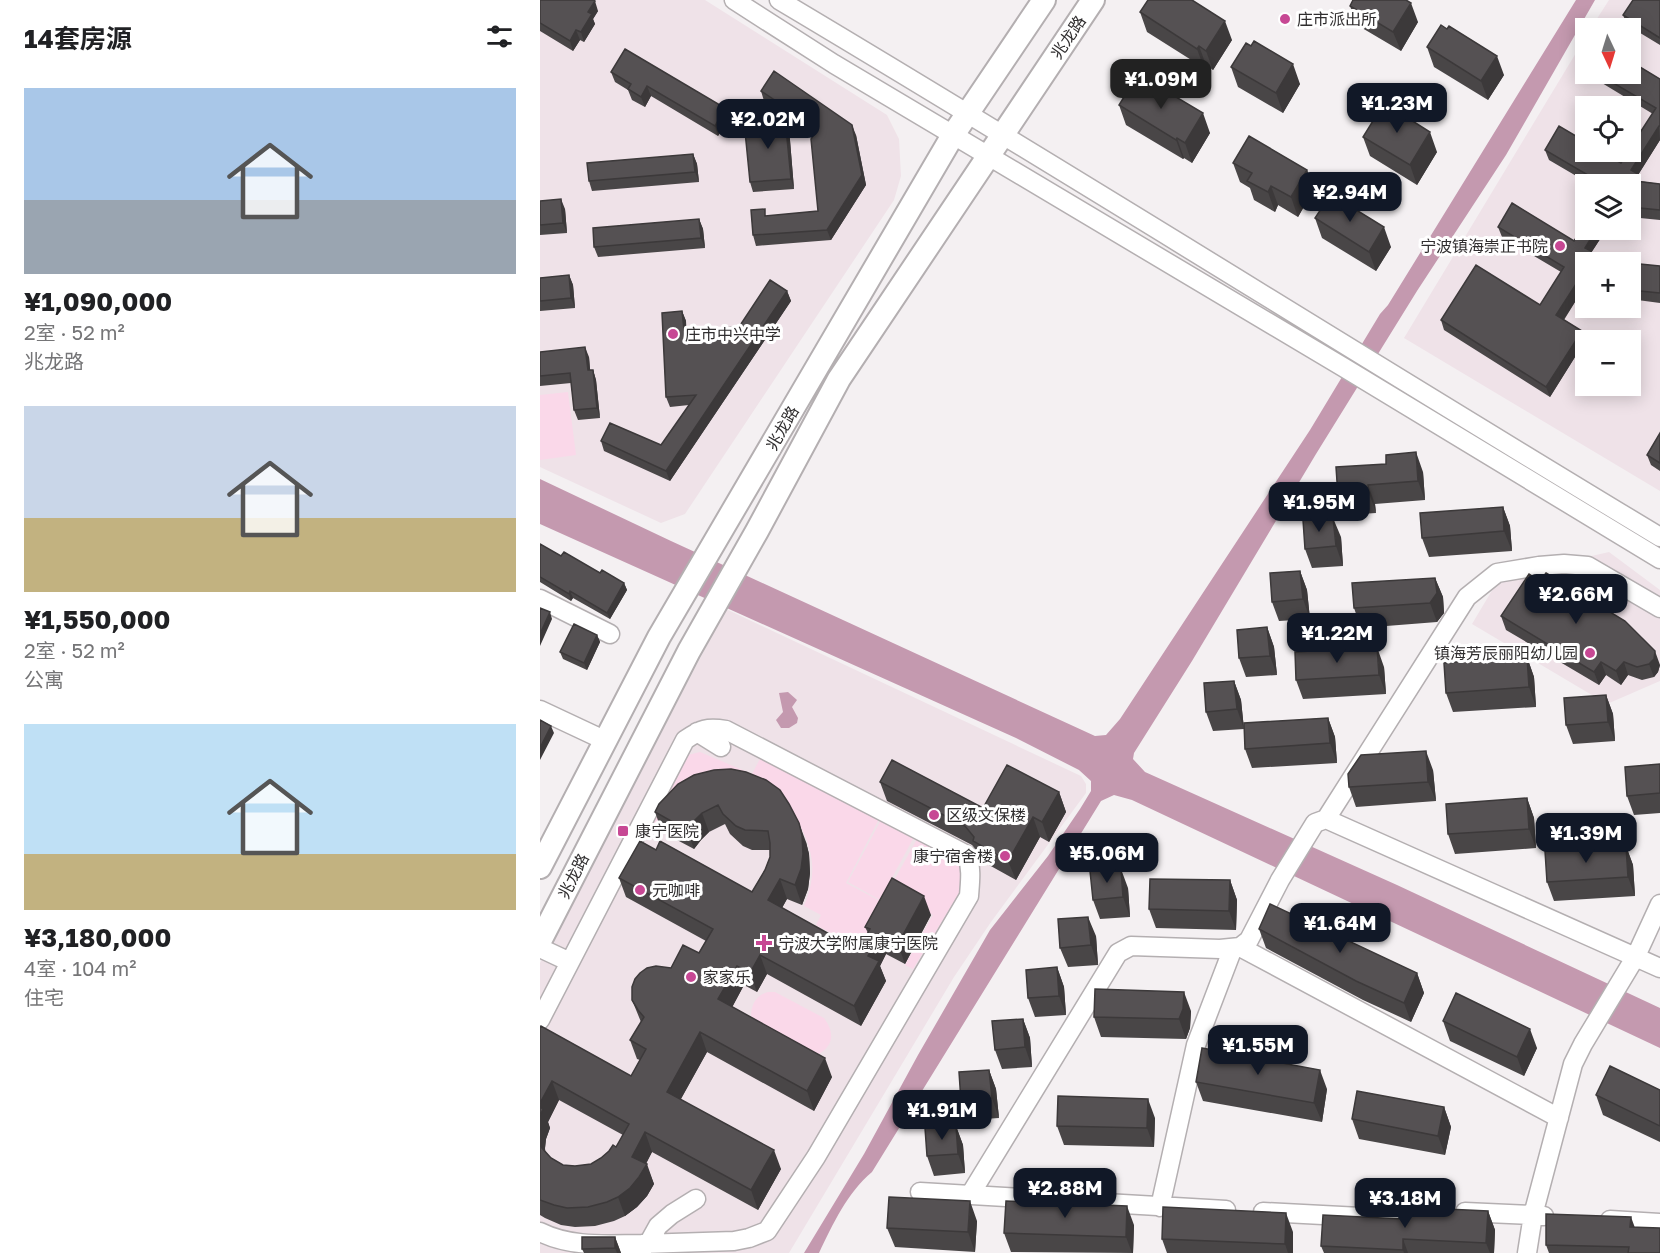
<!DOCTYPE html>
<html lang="zh">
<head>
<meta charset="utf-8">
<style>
  :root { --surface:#fff; --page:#f2f2f2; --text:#202124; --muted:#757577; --accent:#111827 }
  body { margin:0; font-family:"Golos Text","Noto Sans SC",sans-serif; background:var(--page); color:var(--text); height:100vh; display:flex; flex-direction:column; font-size:22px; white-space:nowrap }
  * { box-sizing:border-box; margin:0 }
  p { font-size:20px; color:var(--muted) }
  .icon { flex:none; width:33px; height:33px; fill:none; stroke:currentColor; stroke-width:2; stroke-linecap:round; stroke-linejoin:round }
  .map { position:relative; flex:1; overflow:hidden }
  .panel { display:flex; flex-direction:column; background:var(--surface); width:540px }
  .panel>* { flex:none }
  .needle { width:39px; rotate:176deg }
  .controls { position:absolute; left:1035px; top:18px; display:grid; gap:12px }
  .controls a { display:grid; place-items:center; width:66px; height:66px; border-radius:0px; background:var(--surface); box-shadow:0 3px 15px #0003; font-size:30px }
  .price { position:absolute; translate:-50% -51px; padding:0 14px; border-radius:12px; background:var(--accent); color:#fff; font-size:20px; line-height:39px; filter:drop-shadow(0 2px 3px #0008) }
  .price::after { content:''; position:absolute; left:50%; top:36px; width:18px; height:14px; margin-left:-9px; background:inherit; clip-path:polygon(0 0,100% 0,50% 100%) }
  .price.current { background:#222; color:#fff }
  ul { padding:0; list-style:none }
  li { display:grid; align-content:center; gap:12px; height:318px; padding:0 24px }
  li span { display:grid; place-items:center; height:186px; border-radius:0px; color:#555 }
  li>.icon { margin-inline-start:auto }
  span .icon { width:108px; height:108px; fill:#fffc; stroke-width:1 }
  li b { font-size:26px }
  h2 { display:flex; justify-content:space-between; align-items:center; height:72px; padding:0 24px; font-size:26px }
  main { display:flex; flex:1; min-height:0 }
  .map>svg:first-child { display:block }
  .built { fill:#efe2e8; fill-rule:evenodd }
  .green { fill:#fad8e9 }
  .water { fill:#c499af }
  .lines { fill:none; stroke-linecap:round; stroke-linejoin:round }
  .minor-casing { stroke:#b4afb1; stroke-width:21 }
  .major-casing { stroke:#b4afb1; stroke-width:26 }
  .minor { stroke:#fff; stroke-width:18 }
  .major { stroke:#fff; stroke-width:22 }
  .wall { fill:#494647; fill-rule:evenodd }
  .shaded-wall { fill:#3c393a }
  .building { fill:#555153; stroke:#3c393a; stroke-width:1.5 }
  .poi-dot { fill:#c74894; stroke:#fff; stroke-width:2 }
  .labels { text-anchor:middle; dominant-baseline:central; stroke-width:6; stroke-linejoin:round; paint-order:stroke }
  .poi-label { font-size:16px; fill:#302e2f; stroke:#fff; text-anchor:start }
  .street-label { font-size:16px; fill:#302e2f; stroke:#fff }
</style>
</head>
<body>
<main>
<section class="panel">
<h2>14套房源<svg class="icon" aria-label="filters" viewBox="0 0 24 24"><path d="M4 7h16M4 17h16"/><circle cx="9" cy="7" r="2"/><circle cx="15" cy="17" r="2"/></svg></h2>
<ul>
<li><span style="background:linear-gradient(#a9c7e8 60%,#9aa5b1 0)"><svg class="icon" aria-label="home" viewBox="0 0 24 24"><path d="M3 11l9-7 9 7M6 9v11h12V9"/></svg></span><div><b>¥1,090,000</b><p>2室 · 52 m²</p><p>兆龙路</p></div></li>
<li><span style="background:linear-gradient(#c9d6e8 60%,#c2b280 0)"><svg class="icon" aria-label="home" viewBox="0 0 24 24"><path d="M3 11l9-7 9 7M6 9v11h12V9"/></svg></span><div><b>¥1,550,000</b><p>2室 · 52 m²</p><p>公寓</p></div></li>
<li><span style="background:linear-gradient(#bfe0f5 70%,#c2b280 0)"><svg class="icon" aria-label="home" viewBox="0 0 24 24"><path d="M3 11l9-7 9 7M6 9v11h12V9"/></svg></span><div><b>¥3,180,000</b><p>4室 · 104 m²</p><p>住宅</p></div></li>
</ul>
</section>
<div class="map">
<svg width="1120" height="1253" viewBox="0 0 1120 1253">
  <rect width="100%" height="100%" fill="#f4f0f2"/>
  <!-- built -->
  <path class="built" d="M0,0H165L347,115L359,139L361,176L354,200L145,514L121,523L0,467Z
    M1069,0H1120V491L864,338L1045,38L1046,74H1090V28H1051ZM1046,106H1090V152H1046ZM1046,184H1090V230H1046ZM1046,262H1090V308H1046ZM1046,340H1090V386H1046Z
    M1069,552L1120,590V681L1067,704L932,624L960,577Z
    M186,609L541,776L546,784V793L451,922L414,977L249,1253H0V963Z"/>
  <!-- green -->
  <path class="green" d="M28,392L36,455L0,460V395Z
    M160,752L212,774L222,755L340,817L306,883L342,902L377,839L410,852L423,868L421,890L373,969L365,965L393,915L357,896L326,952L276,925L281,915L264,906C279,870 273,845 252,812L124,822L120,831L114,828L111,822L148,755Z
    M341,820L374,837L340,900L308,882Z
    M228,992H235L284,1018C295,1033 294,1046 277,1055L211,1017C211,1005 216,995 228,992Z"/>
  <!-- water -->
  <path class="water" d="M1036,0H1055L966,155L877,291L776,454L652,661L594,753L593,759L605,772L857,885L1120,1008V1048L592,800L574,795L561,801L332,1172C307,1193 293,1224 279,1253H264L324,1154L378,1055L450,930L508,856L540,809L551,791V781L539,770L476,738L0,524V479L131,541L555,736L566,735L580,719L770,430L840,314L848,305Z
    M248,692L257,700L252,707L258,718L257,723L249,728H241L236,720L243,712L239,693Z"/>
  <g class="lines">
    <!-- minor casing -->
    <g class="minor-casing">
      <path id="minor" d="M194,0L294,64L803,367L1120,559
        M239,0C535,176 826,360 1120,537
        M0,599L70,634
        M0,710L64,740
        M157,732L181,747
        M786,819L927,597L957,573L999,566L1024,564L1048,566L1120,608
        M700,947L1019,1118
        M0,948L30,962
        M0,1020L145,740C161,729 167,727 186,730L427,855C432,869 430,882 429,896L276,1157L227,1231L209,1238L194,1241L102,1244
        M380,1192L686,1210
        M430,1195L578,953L591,946L680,949L700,947L709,940L740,880L775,823L786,819L1120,968
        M620,1207L656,1045L693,948
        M723,1212L840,1218L886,1210
        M925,1212L993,1215L987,1253
        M1004,1216L993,1215L1033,1064L1043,1044L1096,956L1120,904
        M1070,1220L1120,1223
        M0,1232C32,1248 68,1244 102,1244V1253
        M108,1244L118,1226L132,1214L156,1199"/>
    </g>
    <!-- major casing -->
    <g class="major-casing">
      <path id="major" d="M0,867L119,637L413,135L504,0
        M0,941L149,651L217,531L299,379L553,0"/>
    </g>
    <!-- minor -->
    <use href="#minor" class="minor"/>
    <!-- major -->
    <use href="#major" class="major"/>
  </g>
  <!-- wall -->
  <path class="wall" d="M0,0L58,11L53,19L55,24L44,42L40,40L33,51L0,31Z
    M1120,0V45L1087,25L1083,15Z
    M810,6L878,22L861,51L817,25Z
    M600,12L692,40L673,70L666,65L664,68L607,32Z
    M711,46L760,84L743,113L698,87L691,67Z
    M887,47L964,75L948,100L894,67Z
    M71,72L185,108L189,118L178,136L111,96L105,107L92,100L88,90L75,82Z
    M1054,74H1090L1120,79V140L1098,175L1100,181L1120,184V220L1090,217V184H1050L1009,160L1005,150L1081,163L1113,114L1057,80Z
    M610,84L670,133L652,163L644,158L643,159L586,125L579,105Z
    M221,91L316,135L326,185L291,240L216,246L213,235L227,216L278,211L274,134L224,101Z
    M249,128L254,189L213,192L210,182Z
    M823,137L897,152L877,185L830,156Z
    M153,154L157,164L159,182L52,191L49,181Z
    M693,163L767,170L774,189L758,217L738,205L735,212L714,200L710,188L700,182Z
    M0,201L25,209L27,233L0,235Z
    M775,218L851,247L836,271L782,238Z
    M159,219L163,229L165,248L58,257L54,247Z
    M958,227L1034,241L1046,230H1066L1051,253L1054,259L1046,262V294H1040L1024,320L1042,331L1045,341L1010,397L904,330L901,320L1000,305L1021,272L962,237Z
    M1090,263L1120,266V303L1090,299Z
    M29,275L33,285L35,308L0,311V278Z
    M247,291L251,301L130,481L64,451L61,441L121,445L149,405L130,407L126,397L142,311L146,321V330L199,327Z
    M0,352L49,357L50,370H53L56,380L60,418L38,420L34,410L31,383L0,386Z
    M1120,433V471L1111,465L1107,455Z
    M796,467L883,472L885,500L835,504L836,513L805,515L798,496Z
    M963,507L970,526L972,551L889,557L882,538Z
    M801,537L803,566L772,568L765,549Z
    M0,544L21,556L84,583L87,590L70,619L33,598L31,601L0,582Z
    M760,571L767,590L770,619L739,621L732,602Z
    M895,578L903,597L904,613L897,622L821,628L814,608Z
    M961,616L1120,665L1118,672L1114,677L1102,680L1088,675L1081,685L1066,675L1059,685L966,630Z
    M727,627L734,647L737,675L706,677L699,658Z
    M57,635L60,642L47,670L23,659L20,652Z
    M987,657L994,677L996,707L913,712L906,693Z
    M844,667L846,694L763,699L756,680Z
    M694,681L701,700L704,729L673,731L666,712Z
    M1066,695L1073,714L1075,741L1033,744L1026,725Z
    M788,718L795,737L797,763L712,768L705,749Z
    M1120,764V813L1094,815L1087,796Z
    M893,770L896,801L816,807L809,787Z
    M340,782L443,808L519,792L526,812L509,842L500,837L476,880L440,860L437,851L432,845L347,801Z
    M138,784L266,842L269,854L270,873L268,889L262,905L247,899L242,908L318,950L328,933L325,927L391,915L365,964L346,954L340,966L346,981L321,1026L227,974L217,992L204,985L192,1007L292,1077L274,1111L167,1052L141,1099L241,1169L218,1210L112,1152L106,1164L114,1184L107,1196L97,1207L85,1216L74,1221L55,1226L35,1227L21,1225L5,1218L0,1215V1028L91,1076L100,1060L97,1059L90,1040L101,1022L92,1000L131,968L159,953L166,941L86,897L79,878L116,850L212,892L225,870L230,857V850H212L203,846L190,834L185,824L169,832L161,840L154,849L122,832L115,812ZM19,1100L83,1135L76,1147L61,1158L51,1164L35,1166L23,1165L11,1158L5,1151V1148L6,1139L10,1128L8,1122Z
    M987,798L994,818L996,848L915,854L908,834Z
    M1086,846L1093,865L1095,896L1014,901L1007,882Z
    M690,880L697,900L696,930L616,928L609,909Z
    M588,888L590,917L560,919L553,900Z
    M719,929L877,973L884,993L871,1022L823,1000L726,948Z
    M556,936L558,965L528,967L520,948Z
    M517,967L524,987L526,1015L495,1017L488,998Z
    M651,1011L650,1028L646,1039L561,1037L554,1017Z
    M483,1019L490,1038L492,1067L462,1069L455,1050Z
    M903,1021L997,1048L984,1076L910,1041Z
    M449,1070L456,1089L459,1118L428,1120L421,1101Z
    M656,1082L787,1089L782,1122L663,1101Z
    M1120,1090V1142L1063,1115L1056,1095Z
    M904,1107L911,1127L905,1155L819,1139L812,1119Z
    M615,1118L614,1147L524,1145L517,1126Z
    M416,1126L423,1145L425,1173L394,1176L387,1156Z
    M948,1211L955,1230L954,1253H784L781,1246L863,1219Z
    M437,1221L435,1252L355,1247L347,1228Z
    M594,1225L593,1253L471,1252L464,1233Z
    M1095,1227L1120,1253H1009L1006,1245Z
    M753,1232V1253H627L622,1239Z
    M75,1237L81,1253H44L42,1249Z"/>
  <!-- shaded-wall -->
  <path class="shaded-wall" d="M55,1L58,11L53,19L55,24L44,42L41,32L48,12Z
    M871,3L878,22L861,51L853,32Z
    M685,21L692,40L673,70L666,51Z
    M36,30L40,40L33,51L30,41Z
    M659,46L666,65L664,68L657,49Z
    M957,56L964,75L948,100L941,81Z
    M753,64L760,84L743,113L736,93Z
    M107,86L111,96L105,107L101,97Z
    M185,108L189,118L178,136L175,126Z
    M663,113L670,133L652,163L645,143Z
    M245,118L249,128L254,189L251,179Z
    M312,125L316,135L326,185L291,240L287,230Z
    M1119,126L1120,140L1098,175L1101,184L1095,181L1091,170Z
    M890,132L897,152L877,185L870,165Z
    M637,138L644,158L643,159L636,140Z
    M153,154L157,164L159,182L155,172Z
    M767,170L774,189L758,217L751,197Z
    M731,186L738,205L735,212L728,192Z
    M21,199L25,209L27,233L23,223Z
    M159,219L163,229L165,248L161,238Z
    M844,227L851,247L836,271L829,252Z
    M1056,230H1066L1051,253L1054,261L1050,262L1045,248Z
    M29,275L33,285L35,308L31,298Z
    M1036,284L1040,294L1020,325L1016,315Z
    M247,291L251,301L130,481L126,471Z
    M142,311L146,321L147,340L144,330Z
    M1042,331L1045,341L1010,397L1006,387Z
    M45,347L49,357L51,380L48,370Z
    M53,370L56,380L60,418L57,408Z
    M876,452L883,472L885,500L878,481Z
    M828,485L835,504L836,513L829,493Z
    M963,507L970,526L972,551L964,531Z
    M793,518L801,537L803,566L796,546Z
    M760,571L767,590L770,619L763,599Z
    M895,578L903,597L904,613L897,622L890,603Z
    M84,583L87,590L70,619L67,613Z
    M30,591L33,598L31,601L29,594Z
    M10,612L12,619L0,646V634Z
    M727,627L734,647L737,675L730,656Z
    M57,635L60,642L47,670L44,663Z
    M837,647L844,667L846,694L839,675Z
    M1115,651L1120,665L1118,672L1114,677L1109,664Z
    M987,657L994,677L996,707L989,687Z
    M1061,662L1066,675L1059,685L1054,672Z
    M1084,662L1088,675L1081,685L1076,671Z
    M694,681L701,700L704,729L697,709Z
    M1066,695L1073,714L1075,741L1068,722Z
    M788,718L795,737L797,763L790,743Z
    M11,726L14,733L0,760V748Z
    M886,751L893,770L896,801L888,782Z
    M519,792L526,812L509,842L502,822Z
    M987,798L994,818L996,848L989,829Z
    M162,813L169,832L161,840L154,849L147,830L154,821Z
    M493,817L500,837L476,880L468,861Z
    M259,823L266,842L269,854L270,873L268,889L262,905L255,885Z
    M1086,846L1093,865L1095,896L1088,877Z
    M581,869L588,888L590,917L583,897Z
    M240,879L247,899L235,920L228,900Z
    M690,880L697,900L696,930L689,911Z
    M384,896L391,915L365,964L358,944Z
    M548,917L556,936L558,965L551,945Z
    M339,934L346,954L340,966L346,981L321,1026L314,1006L328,956Z
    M220,955L227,974L217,992L210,973Z
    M197,966L204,985L186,1019L178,999Z
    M517,967L524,987L526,1015L519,996Z
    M877,973L884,993L871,1022L864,1003Z
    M644,992L651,1011L650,1028L646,1039L639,1019Z
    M483,1019L490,1038L492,1067L485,1047Z
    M990,1029L997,1048L984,1076L977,1057Z
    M160,1032L167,1052L134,1111L127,1092Z
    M285,1058L292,1077L274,1111L267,1091Z
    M449,1070L456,1089L459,1118L452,1098Z
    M780,1070L787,1089L782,1122L774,1103Z
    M12,1081L19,1100L8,1122L10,1128L6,1139L5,1148L6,1159L0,1142V1103Z
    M608,1099L615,1118L614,1147L607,1128Z
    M904,1107L911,1127L905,1155L898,1136Z
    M416,1126L423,1145L425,1173L418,1154Z
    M105,1132L112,1152L99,1176L92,1157Z
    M234,1150L241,1169L218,1210L211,1190Z
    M107,1164L114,1184L107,1196L97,1207L85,1216L78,1197Z
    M430,1201L437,1221L435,1252L428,1232Z
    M587,1206L594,1225L593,1253H592L586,1237Z
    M948,1211L955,1230L954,1253H950L946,1243Z
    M746,1213L753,1232V1253H748L745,1244Z
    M1091,1217L1098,1236L1090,1227Z
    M75,1237L81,1253H77L75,1248Z
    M863,1239L868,1253H864L863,1250Z"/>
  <!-- building -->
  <path class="building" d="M0,0H54L55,1L48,12L52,14L41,32L36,30L30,41L0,23Z
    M608,0H652L685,21L666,51L659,46L657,49L600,12Z
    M813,0H866L871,3L853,32L810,6Z
    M1093,0H1120V38L1083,15Z
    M901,25L907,29L909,26L957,56L941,81L887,47Z
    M714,41L753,64L736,93L691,67L706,43L711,46Z
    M85,49L185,108L175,126L107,86L101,97L88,89L91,84L71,72Z
    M1090,61L1120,79V126H1119L1091,170L1098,174L1095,181L1120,184V210L1090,207V184H1063L1005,150L1019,126L1046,142V152H1061L1081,163L1088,152H1090V148L1116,108L1058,74H1090Z
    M234,71L312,125L322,175L287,230L213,235L211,210L225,209V216L278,211L271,139L278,129L221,91Z
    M597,76L610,84L611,82L663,113L645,143L637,138L636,140L579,105Z
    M844,103L890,132L870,165L823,137Z
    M245,118L251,179L210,182L204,121Z
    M709,136L767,170L751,197L731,186L728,192L707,181L712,173L693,163Z
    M153,154L155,172L49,181L47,163Z
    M789,197L795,201L797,198L844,227L829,252L775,218Z
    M21,199L23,223L0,225V201Z
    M972,203L1034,241L1046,223V230H1056L1045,248L1051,251L1049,259L1085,262H1046V285L1036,284L1016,315L1042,331L1006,387L901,320L936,265L1000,305L1024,267L958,227Z
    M159,219L161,238L54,247L53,228Z
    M1090,263L1120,266V293L1090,290Z
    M29,275L31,298L0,301V278Z
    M230,280L247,291L126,471L61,441L70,423L121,445L156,395L126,397L122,313L142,311L144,330L199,327Z
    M45,347L48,370H53L57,408L34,410L30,373L0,376V352Z
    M1120,433V463L1107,455Z
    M876,452L878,481L828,485L829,493L798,496L796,467L846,464V455Z
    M963,507L964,531L882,538L880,513Z
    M793,518L796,546L765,549L763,520Z
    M0,544L21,556L24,552L60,573L62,570L84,583L67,613L30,591L29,594L0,577Z
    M760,571L763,599L732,602L730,573Z
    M1006,573L1085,621L1115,651L1114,659L1109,664L1097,667L1084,662L1076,671L1061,662L1054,672L961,616L989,574L1000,581Z
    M895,578L897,593L890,603L814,608L812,583Z
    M0,608L10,612L0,634Z
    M34,624L57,635L44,663L20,652Z
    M727,627L730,656L699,658L697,630Z
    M837,647L839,675L756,680L755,652Z
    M987,657L989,687L906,693L904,663Z
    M694,681L697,709L666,712L664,683Z
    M1066,695L1068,722L1026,725L1024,698Z
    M788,718L790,743L705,749L704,723Z
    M0,720L11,726L0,748Z
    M886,751L888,782L809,787L808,774L821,755Z
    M352,760L443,808L467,765L519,792L502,822L493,817L468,861L433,841L434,837L425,826L340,782Z
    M1120,764V793L1087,796L1085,767Z
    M191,769L206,772L226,780L240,790L249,804L259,823L262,835L263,854L261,869L255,885L240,879L228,900L318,950L330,929L325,927L352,878L384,896L358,944L339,934L328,956L339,961L314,1006L220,955L210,973L197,966L178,999L285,1058L267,1091L160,1032L127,1092L234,1150L211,1190L105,1132L92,1157L107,1164L99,1177L90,1188L78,1197L67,1202L48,1207L27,1208L14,1205L0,1200V1142L2,1148L11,1158L23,1165L35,1166L51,1164L61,1158L69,1151L73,1145L76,1147L89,1124L12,1081L0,1103V1028L1,1026L91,1076L106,1049L90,1040L104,1017L98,1010L92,1000V987L95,979L100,973L107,968L116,966L131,968L143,945L159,953L173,929L79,878L100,841L116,850L120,841L212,892L225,870L230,857V843L228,831L205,830L196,826L183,814L178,805L162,813L154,821L147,830L115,812L119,804L138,784L154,775L174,770Z
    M987,798L989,829L908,834L906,804Z
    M1086,846L1088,877L1007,882L1005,851Z
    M581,869L583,897L553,900L550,871Z
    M610,879L690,880L689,911L609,909Z
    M730,904L877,973L864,1003L816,981L719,929Z
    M548,917L551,945L520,948L518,919Z
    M517,967L519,996L488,998L486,970Z
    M555,989L644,992L643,1009L639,1019L554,1017Z
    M916,993L990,1029L977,1057L903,1021Z
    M483,1019L485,1047L455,1050L452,1021Z
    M662,1048L780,1070L774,1103L656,1082Z
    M1070,1066L1120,1090V1126L1056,1095Z
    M449,1070L452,1098L421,1101L419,1072Z
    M817,1091L904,1107L898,1136L812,1119Z
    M518,1096L608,1099L607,1128L517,1126Z
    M0,1107L3,1109L0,1116Z
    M416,1126L418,1154L387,1156L385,1128Z
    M349,1197L430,1201L428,1232L347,1228Z
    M466,1201L587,1206L586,1237L464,1233Z
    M623,1207L746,1213L745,1244L622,1239Z
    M863,1207L948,1211L946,1243L863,1239V1250L781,1246L783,1215L863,1219Z
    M1006,1214L1091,1217L1090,1227L1120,1228V1253H1088L1089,1247L1006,1245Z
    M42,1237H75V1248L42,1249Z"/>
  <!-- markers -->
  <g class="poi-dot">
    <circle cx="745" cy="19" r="6"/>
    <circle cx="1020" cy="246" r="6"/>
    <circle cx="133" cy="334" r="6"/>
    <circle cx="1050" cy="653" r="6"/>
    <circle cx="394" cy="815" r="6"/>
    <rect x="77" y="825" width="12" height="12" rx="3"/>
    <circle cx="465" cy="856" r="6"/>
    <circle cx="100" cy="890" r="6"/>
    <path d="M221 934h6v6h6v6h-6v6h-6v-6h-6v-6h6z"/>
    <circle cx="151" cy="977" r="6"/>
  </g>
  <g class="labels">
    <!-- poi labels -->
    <g class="poi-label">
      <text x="757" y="19">庄市派出所</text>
      <text x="1008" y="246" text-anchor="end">宁波镇海崇正书院</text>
      <text x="145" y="334">庄市中兴中学</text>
      <text x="1038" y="653" text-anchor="end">镇海芳辰丽阳幼儿园</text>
      <text x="406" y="815">区级文保楼</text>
      <text x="95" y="831">康宁医院</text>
      <text x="453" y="856" text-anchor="end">康宁宿舍楼</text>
      <text x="112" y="890">元咖啡</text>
      <text x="238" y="943">宁波大学附属康宁医院</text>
      <text x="163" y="977">家家乐</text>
    </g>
    <!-- street labels -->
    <g class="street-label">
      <text transform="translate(528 37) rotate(-56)">兆龙路</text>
      <text transform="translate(242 428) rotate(-60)">兆龙路</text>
      <text transform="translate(33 876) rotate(-63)">兆龙路</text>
    </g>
  </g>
</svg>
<div class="controls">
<a><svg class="needle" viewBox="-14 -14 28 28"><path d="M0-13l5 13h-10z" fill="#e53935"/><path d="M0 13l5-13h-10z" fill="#757577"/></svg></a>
<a><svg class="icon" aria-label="locate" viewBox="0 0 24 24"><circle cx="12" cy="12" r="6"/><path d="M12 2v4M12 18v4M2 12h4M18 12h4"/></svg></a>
<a><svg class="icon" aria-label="layers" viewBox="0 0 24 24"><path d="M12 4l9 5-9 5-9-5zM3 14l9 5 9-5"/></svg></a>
<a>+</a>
<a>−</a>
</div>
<b class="price current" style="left:621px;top:110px">¥1.09M</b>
<b class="price" style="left:857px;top:134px">¥1.23M</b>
<b class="price" style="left:228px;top:150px">¥2.02M</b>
<b class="price" style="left:810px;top:223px">¥2.94M</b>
<b class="price" style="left:779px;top:533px">¥1.95M</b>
<b class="price" style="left:1036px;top:625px">¥2.66M</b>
<b class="price" style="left:797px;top:664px">¥1.22M</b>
<b class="price" style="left:1046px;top:864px">¥1.39M</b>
<b class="price" style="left:567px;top:884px">¥5.06M</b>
<b class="price" style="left:800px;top:954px">¥1.64M</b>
<b class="price" style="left:718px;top:1076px">¥1.55M</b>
<b class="price" style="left:402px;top:1141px">¥1.91M</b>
<b class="price" style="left:525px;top:1219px">¥2.88M</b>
<b class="price" style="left:865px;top:1229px">¥3.18M</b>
</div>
</main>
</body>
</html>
